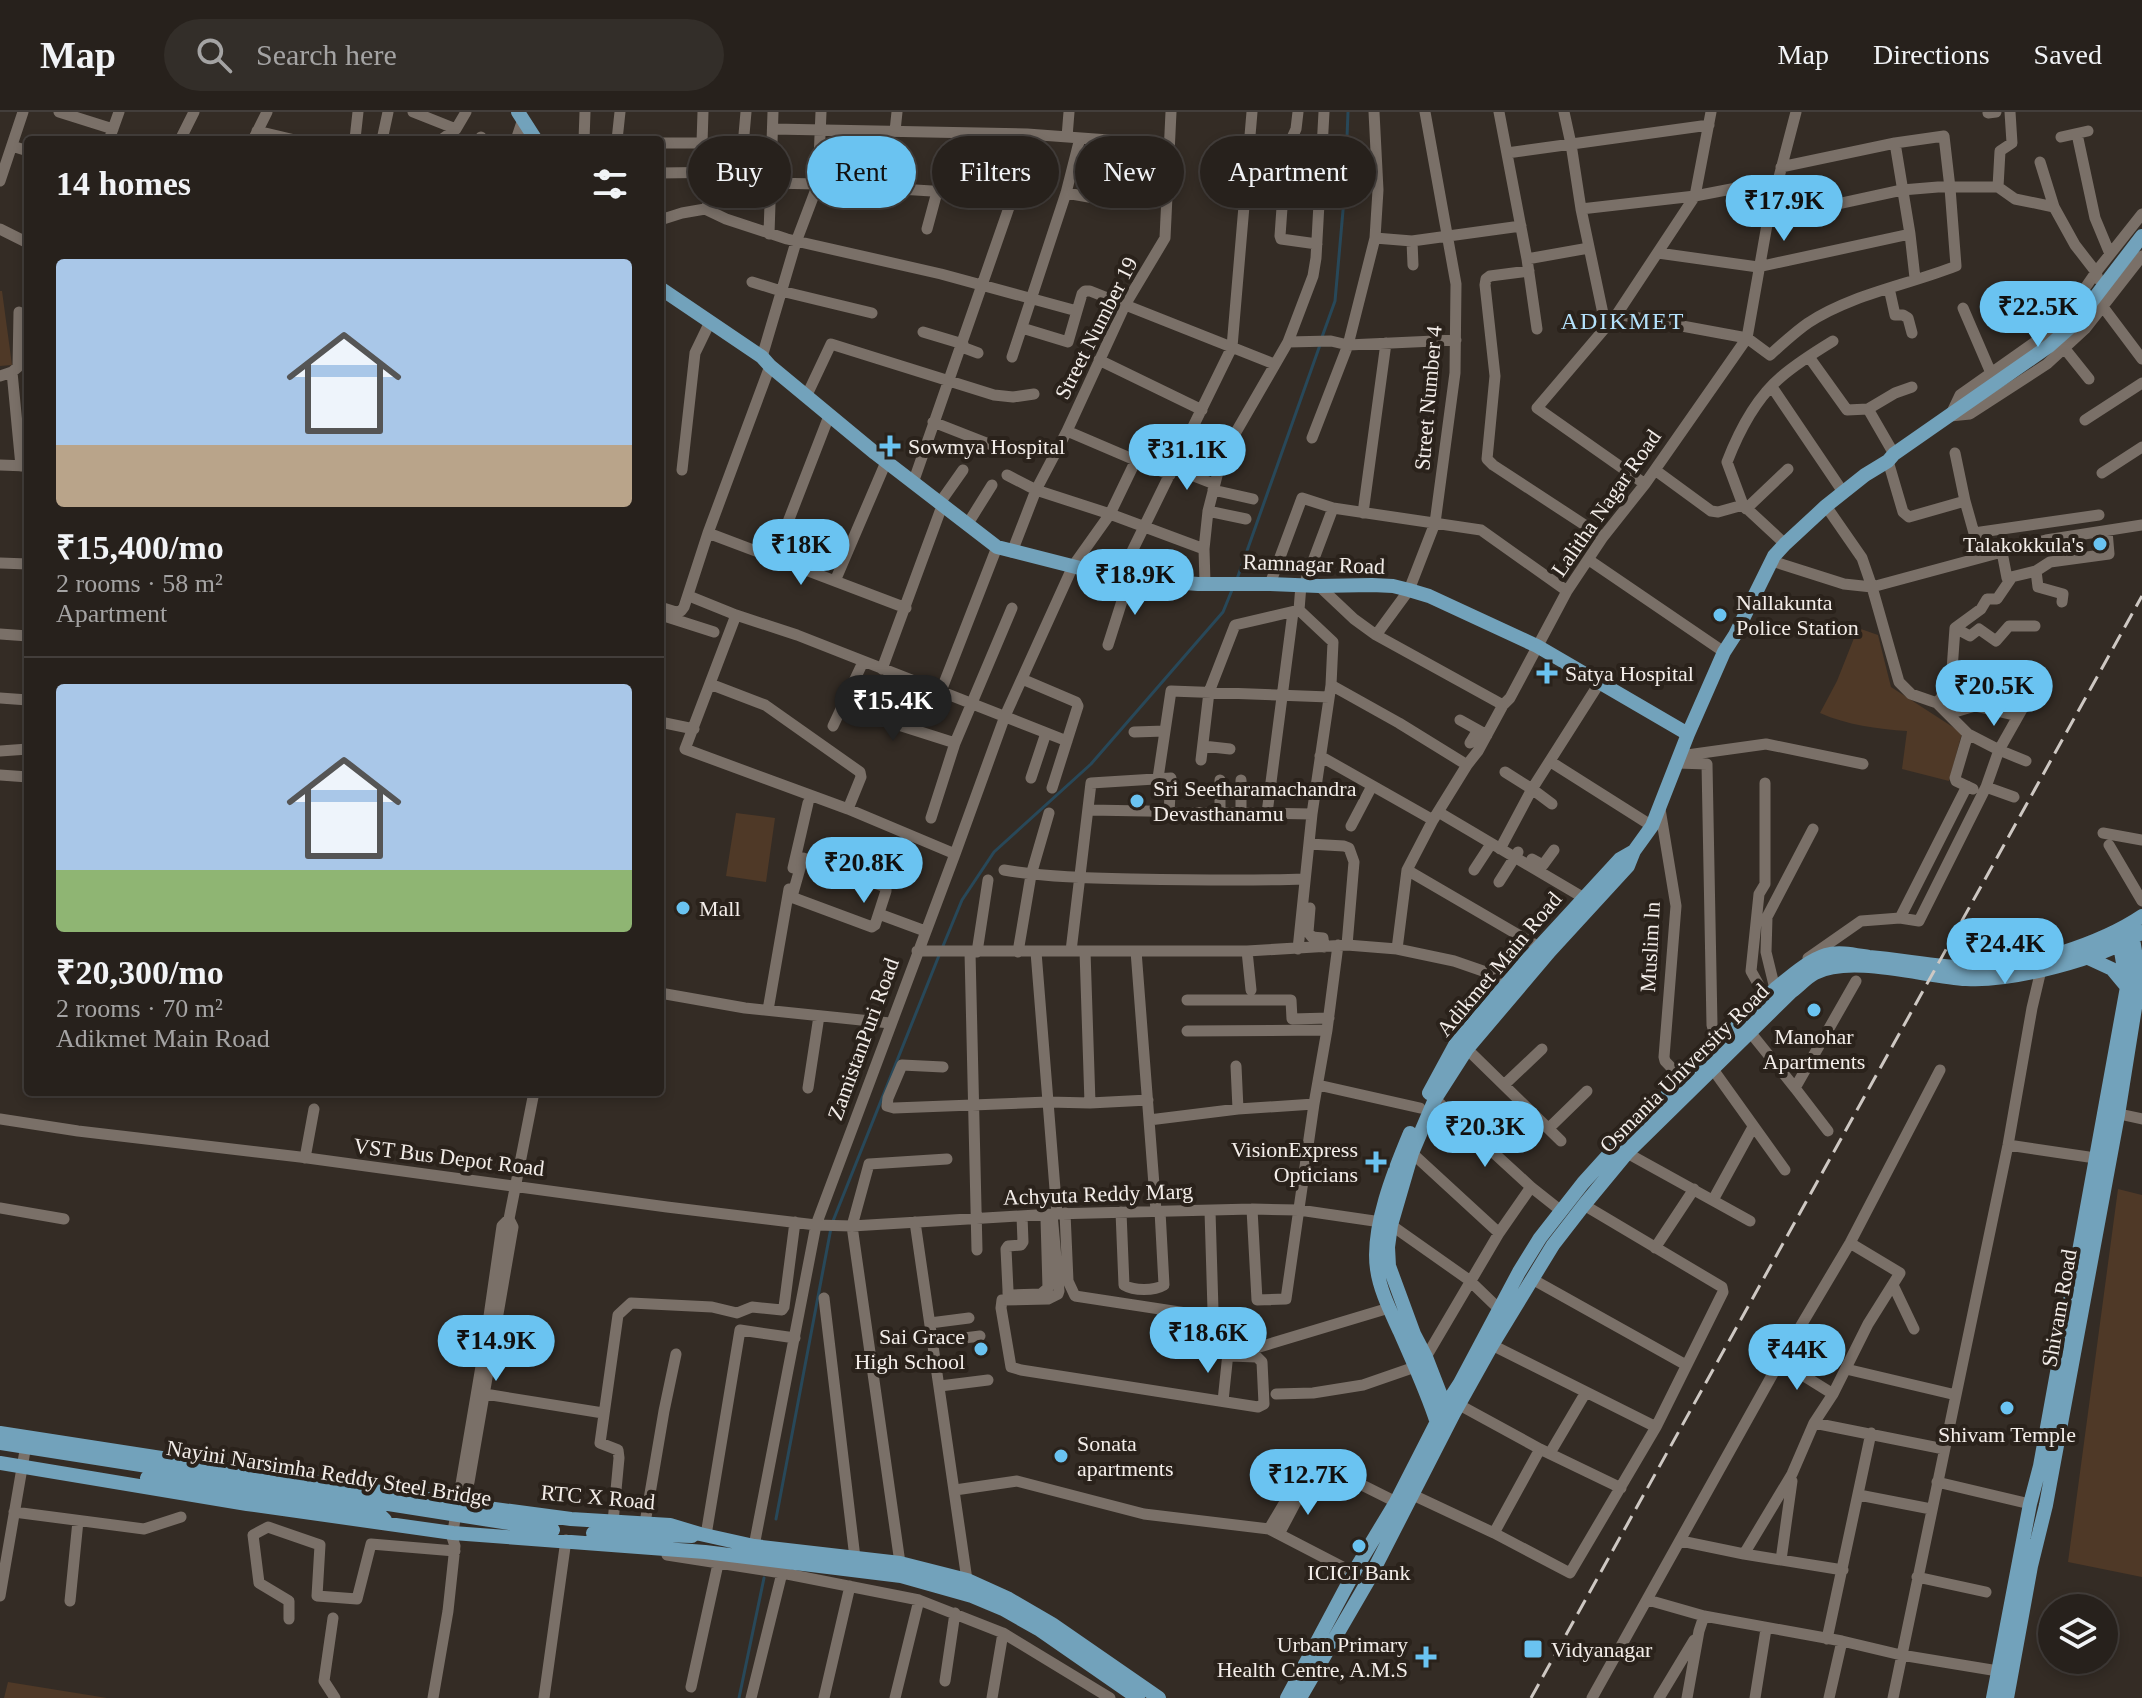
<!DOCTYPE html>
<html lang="en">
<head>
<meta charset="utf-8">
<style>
  :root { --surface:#27211c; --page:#332e29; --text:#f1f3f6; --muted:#a4a3a3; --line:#433e3b; --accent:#6ac3f1 }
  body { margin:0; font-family:Georgia,serif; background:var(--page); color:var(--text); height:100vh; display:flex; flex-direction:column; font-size:30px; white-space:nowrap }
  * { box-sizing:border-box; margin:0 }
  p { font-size:26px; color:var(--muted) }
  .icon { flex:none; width:44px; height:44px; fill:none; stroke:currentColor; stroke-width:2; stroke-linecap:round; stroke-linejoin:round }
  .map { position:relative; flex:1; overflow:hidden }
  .details { position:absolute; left:24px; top:24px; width:640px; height:960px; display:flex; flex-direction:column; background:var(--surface); border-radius:8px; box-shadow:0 4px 12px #0003,0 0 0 2px var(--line) }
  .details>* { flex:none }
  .banner { position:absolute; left:688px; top:24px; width:760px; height:72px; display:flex; gap:16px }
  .tools { position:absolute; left:2038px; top:1482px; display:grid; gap:16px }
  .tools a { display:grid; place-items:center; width:80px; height:80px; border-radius:50%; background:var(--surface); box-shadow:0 4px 12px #0003,0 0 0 2px var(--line); font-size:40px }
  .price { position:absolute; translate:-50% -68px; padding:0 18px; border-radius:28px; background:var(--accent); color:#111; font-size:26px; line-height:52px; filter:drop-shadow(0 2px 4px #0008) }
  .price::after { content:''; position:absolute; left:50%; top:48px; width:24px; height:18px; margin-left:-12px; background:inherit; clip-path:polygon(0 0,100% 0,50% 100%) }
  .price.on { background:#222; color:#fff }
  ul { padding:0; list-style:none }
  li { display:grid; align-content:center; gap:16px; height:424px; padding:0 32px }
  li+li { border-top:2px solid var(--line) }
  li span { display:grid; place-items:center; height:248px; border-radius:8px; color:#555 }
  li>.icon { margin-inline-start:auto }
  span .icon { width:144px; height:144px; fill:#fffc; stroke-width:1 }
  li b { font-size:34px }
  h2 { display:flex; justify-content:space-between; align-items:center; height:96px; padding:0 32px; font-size:34px }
  .pill { padding:0 28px; border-radius:36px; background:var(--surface); box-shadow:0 4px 12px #0003,0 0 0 2px var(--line); font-size:28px; line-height:72px }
  .pill.on { background:var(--accent); color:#111 }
  header { display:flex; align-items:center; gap:48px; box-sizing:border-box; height:112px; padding:0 40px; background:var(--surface); border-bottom:2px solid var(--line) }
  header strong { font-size:38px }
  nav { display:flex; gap:44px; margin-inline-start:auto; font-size:28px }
  .search { width:560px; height:72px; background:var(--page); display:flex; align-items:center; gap:20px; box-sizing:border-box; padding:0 28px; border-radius:44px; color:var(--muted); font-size:30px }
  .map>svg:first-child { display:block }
  .green { fill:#4f3927 }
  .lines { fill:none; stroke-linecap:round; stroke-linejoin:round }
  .stream { stroke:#284859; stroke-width:3 }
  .minor { stroke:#7a7068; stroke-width:11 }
  .major { stroke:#72a2bb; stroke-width:14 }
  .rail { stroke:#cec8c3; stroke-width:3; stroke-dasharray:16 8; stroke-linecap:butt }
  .poi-dot { fill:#6ac3f1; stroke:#2a221b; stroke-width:3 }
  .labels { text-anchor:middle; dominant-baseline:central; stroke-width:8; stroke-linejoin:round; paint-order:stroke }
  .street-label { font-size:22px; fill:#f3ede9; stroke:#2a221b }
  .poi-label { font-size:22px; fill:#f3ede9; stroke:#2a221b; text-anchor:start }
  .neighbourhood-label { font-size:24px; letter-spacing:2px; fill:#b4e2fc; stroke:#2a221b }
</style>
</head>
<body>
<header>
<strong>Map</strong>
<div class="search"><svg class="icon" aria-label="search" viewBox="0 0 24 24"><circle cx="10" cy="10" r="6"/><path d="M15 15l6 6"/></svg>Search here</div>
<nav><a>Map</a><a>Directions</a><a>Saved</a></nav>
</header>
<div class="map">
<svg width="2142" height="1586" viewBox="0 0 2142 1586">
  <rect width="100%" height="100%" fill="#342c25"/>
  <!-- green -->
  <path class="green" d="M0,179H2L12,253L0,254Z
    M1858,516L1878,523L1891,575L1962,621L1949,669L1902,657L1907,619C1877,617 1847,613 1820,601L1837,569Z
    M736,701L775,706L766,770L726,764Z
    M2118,1077L2142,1083V1465L2068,1450Z
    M8,1570L107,1586H4Z"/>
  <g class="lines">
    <!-- stream -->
    <path class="stream" d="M1322,225L1335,189L1345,76L1348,0
      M1237,467L1320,233
      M943,834L962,788L994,740L1091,652L1223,500L1232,478
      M833,1109L940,841
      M776,1407L831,1116
      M739,1586L764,1466"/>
    <!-- minor -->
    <path class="minor" d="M59,0L113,17
      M413,0L456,17
      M1298,0L1296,17L1286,39L1280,124L1281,127L1317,132
      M1499,0L1527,147L1537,217
      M1564,0L1571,32L1581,97L1606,216
      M1988,1L1996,0
      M773,17L1027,22L1122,29
      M257,19L295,28
      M895,19L897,0
      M2077,22L2095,106L2110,142
      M1067,25L1069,0
      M2061,25L2088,19
      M355,27L358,0
      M109,28L119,0
      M180,28L194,0
      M253,28L267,0
      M382,28L388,0
      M441,28L456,17L466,0
      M481,28V25
      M516,28L523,7
      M584,28L585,0
      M617,28L620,0
      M660,31H702L703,0
      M1895,31L1910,122L1915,166
      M12,34L28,39
      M1507,41L1709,13
      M2040,50L2054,95
      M660,61L734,60
      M0,69L23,0
      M770,71L818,72L1013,84
      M1998,75L2000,39L2012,31L2010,0
      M1066,81L1117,90
      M705,97L734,60L742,45L746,0
      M1581,97L1695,84L1778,68
      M2142,102L2096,160L2070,198L2049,220L1960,283L1950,304L1970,302L2047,252L2085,217L2142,144
      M1768,107L1902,78L1938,75H1998L2015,87L2054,95L2075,133L2096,160L2098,167
      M660,108L682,101L705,97L726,107L787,127L941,162L1077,199L1068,230L1022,216
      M0,117L28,131
      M927,117L937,80
      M769,122L773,0
      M1375,126L1412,129L1521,114
      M1412,129L1413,153
      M1658,141L1758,155L1910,122
      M1527,147L1589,136
      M1529,159L1490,164L1486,167L1485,173L1495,264L1487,347L1493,353L1603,425
      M752,170L781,179L872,201
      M1889,176L1895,203H1903L1908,206L1912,221
      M2102,188L2103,195L2142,247
      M1963,196L1991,261
      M1077,199L1082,182L1085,179H1090L1274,252
      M1617,202L1747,226L1770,243C1782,232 1795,220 1808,211C1852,182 1908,173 1956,154L1950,76L1944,24L1895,31L1781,55
      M923,220L963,232
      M1288,230L1331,229L1348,233L1456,228
      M962,235L978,241
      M2065,237L2089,267
      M762,245L796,130L818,72L821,0
      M1012,245L1066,81L1080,26
      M1809,245L1847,298L1868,297L1894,342
      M1099,248L1202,298
      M12,260L21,354
      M0,264L12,260L18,255L19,200
      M1772,275L1843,380
      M806,285L831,232L994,283L1013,285L1034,282
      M1868,297L1895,281L1912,275
      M2085,308L2142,271
      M933,310L1007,339
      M1067,319L1170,363
      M1312,326L1348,233L1375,126L1378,78L1374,0
      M1888,349L1903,400L1909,405L1965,389L1955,341
      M0,353L27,354
      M1173,356L1214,372
      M682,358L695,241L710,210
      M1655,358L1711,399L1718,400L1743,393
      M2102,361L2142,335
      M1007,363L1036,378L1110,402L1204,437
      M913,371L1013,84L1027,22
      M1645,372L1537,296L1617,202L1695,84L1711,0
      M1213,378L1253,387
      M1965,389L1974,421L2099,403
      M939,392L963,358
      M1826,394L1862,446L1872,475L1899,570L1911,582L1937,591L1968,622L1999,638L2026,649
      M1746,397L1788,357
      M1208,399L1246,407
      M1363,401L1386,231
      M967,413L992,373
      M708,421L906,496
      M1785,432L1743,393L1727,350C1739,319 1755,287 1781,265C1796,252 1815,240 1833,229
      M1012,440L1036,378L1067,319L1125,193L1165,126L1171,0
      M2002,440L2007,466L2036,459L2050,450L2109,442L2107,419
      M774,446L829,304
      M1589,448L1724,540
      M1772,449L1844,472L1872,475L2046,428L2142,413
      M0,451L28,452
      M2036,459L2038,475L2063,482L2062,490
      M1119,466L1232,235L1252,0
      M835,469L886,350
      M1205,471L1204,437L1208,399L1218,360L1232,327L1288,230L1313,164L1316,146L1324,0
      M1270,472L1302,386L1333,396L1481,418L1567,479
      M1304,473L1333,396
      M1319,474L1354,507L1376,523L1503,593
      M689,484L736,503L797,523L1067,629
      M660,495L676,500L681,499L684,495L708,421L770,254
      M736,503L685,637L848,697L955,742
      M664,504L714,520
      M1955,516L1970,524L1979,517L1996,529L2009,514H2035
      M0,522L28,524
      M1376,523L1409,478L1435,411L1455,261L1456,172L1425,0
      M1108,533L1129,467
      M882,557L942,394
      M1022,567L1076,590L1078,594L1052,676
      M710,572L765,593L860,660L861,665L848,697
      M1331,573L1399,611L1467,653
      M941,579L997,435
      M0,586L28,588
      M1937,591L1951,572L1955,516L1981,497L1987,487H1997L2012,465
      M842,595L955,631
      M1948,602L1975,594L2018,604
      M1460,608L1487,623
      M660,610L694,617
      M833,614L863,550
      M1134,620L1165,619
      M1968,622L1955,666L1956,669L1973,677
      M1470,631L1478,618
      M1203,634L1230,637
      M0,639L28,637
      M1320,644L1433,708
      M1680,644L1766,632L1863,652
      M1201,648L1209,580L1235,513L1299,498
      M1551,650L1652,714
      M1677,651L1707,652L1712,913L1718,934
      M1505,660L1532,677L1552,692
      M0,663L28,665
      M1031,666L1046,621
      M1158,666L1171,579L1329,585
      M1220,668V701
      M1765,671V772L1759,782L1751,859L1766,886
      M1986,675L2014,685
      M1660,697L1676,794L1664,945L1665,949L1682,967
      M1089,698L1312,702
      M1241,701V668
      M1267,701L1293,500
      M1440,701L1584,786
      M931,706L955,631L1012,496
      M1351,714L1372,674
      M2103,721L2142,728
      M1309,732L1344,734L1349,736L1354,750L1347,833
      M2109,733L2142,789
      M1500,737L1532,677L1600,570
      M803,746L886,775V779L875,813L872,815L794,786L793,781Z
      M1532,747L1543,753L1554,738
      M793,756L808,691
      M1004,758C1046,765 1089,766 1132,767C1190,768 1247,769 1305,767
      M1407,758L1539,835
      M1474,758L1491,732
      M1499,770L1518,740
      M1310,796L1308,820L1312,825L1323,826L1324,835
      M879,802L925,819
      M1900,806L1967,674
      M1298,837L1312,702L1331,573L1333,530L1299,498L1301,473
      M1397,837L1407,758L1433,708L1467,653L1478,639L1503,593L1510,586L1567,479L1603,425L1645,372L1747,226L1768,107L1796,0
      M917,839H1247L1347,833L1397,837L1454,849L1509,868
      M1071,839L1091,671L1171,666L1169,700
      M1085,839L1090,991
      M1136,839L1156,1099
      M1247,839L1251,878
      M970,840L977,1138
      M977,840L988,768
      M1018,840L1031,763L1049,701
      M1036,840L1057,1102
      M1808,846L1861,809L1900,806L1919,809L1986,675L1999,638L2025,592
      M1775,877L1766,840L1767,805L1813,717
      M660,881L745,896L890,911
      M1187,888H1291L1292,907L1329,906
      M768,898L789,777
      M1187,919L1327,918
      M1750,920L1795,976L1828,1019
      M1467,937L1561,1029
      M1236,954L1238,997
      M943,955L902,953L888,986L887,994L894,996L1048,990L1090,991L1148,988
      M1712,956L1785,1058
      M1318,973L1420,996
      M1504,973L1542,937
      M808,976L819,904
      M1795,976L1856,869
      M1435,987L1531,1075L1560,1098
      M2110,1000L2142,1007
      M0,1007L78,1019L300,1045L667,1095L816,1113L852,1114L1052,1102L1252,1097L1299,1098L1381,1110
      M1149,1008L1238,997L1314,992
      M1549,1016L1587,979
      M2008,1033L2102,1047
      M1412,1041L1499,1121
      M1627,1041L1750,1109
      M305,1046L314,997
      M1713,1088L1753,1015
      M0,1096L64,1107
      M1252,1097L1257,1188L1286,1187L1314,992L1327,918L1338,833
      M1210,1099L1213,1198
      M1121,1100L1124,1173C1134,1179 1154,1179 1164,1173L1160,1099
      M1052,1102L1059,1179L1058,1182L1048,1187L1002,1188L1001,1196L1011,1255L1021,1258L1258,1295L1264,1292L1262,1250L1257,1245L1230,1244C1225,1234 1232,1221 1228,1210L1186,1201L1075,1184L1068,1169L1065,1101
      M1022,1104L1023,1130L1021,1133L1008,1134L1006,1137L1008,1178V1181L1012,1183L1041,1182L1048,1176L1046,1107
      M915,1110L967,1468
      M1391,1113L1469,1168L1499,1197
      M1655,1136L1694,1077
      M1532,1167L1686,1253
      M1893,1173L1914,1217
      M824,1186L855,1446
      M930,1211L969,1206
      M933,1230L980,1224
      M1492,1233L1656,1315
      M1256,1236L1389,1196
      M1426,1245L1499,1121L1531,1075
      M1780,1249L1833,1282
      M1846,1257L1956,1283
      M940,1274L988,1268
      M485,1282L603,1301
      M1276,1282L1313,1281L1363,1273L1415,1255
      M1223,1289L1228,1241
      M1454,1290L1540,1337L1621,1376
      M1814,1311L1944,1337
      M1550,1341L1586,1280
      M469,1370L513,1115L509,1107
      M1937,1370L2030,1392
      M955,1378L1017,1369L1144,1402L1269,1417L1354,1461
      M1413,1383L1494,1421L1570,1461L1656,1315L1723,1180L1722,1175L1584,1093
      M1859,1383L1931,1397
      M14,1400L144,1417L181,1405
      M613,1410L619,1346L618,1338L600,1331L618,1203L631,1191L712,1195L737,1201L752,1195L782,1198L784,1195L795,1110
      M645,1411L664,1299L676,1242
      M1269,1417L1305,1356L1312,1353L1320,1352L1396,1390
      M1494,1421L1540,1337
      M1279,1422L1306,1371
      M706,1423L740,1218L795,1226
      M1681,1429L1744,1442L1843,1458
      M754,1434L816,1113L955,742L1005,604L1073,454L1110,402L1136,348
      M1744,1442L1792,1362L1814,1311L1833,1282L1868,1212L1900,1161L1850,1131
      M667,1443L782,1461L919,1488L1003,1521L1110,1586
      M1781,1448L1792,1369
      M900,1451L852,1114L869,1052L947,1047
      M1917,1465L1986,1480
      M0,1484L27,1327
      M1648,1488L1704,1504L1842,1529L1901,1543L1998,1559
      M70,1489L78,1409
      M333,1506L324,1569L335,1586
      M289,1507V1489L259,1471L253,1423L268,1415L320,1433L317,1484L357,1487L371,1432L455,1439
      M1827,1527L1871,1321
      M945,1569L955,1501
      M691,1575L718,1452
      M433,1586L448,1499L455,1434L452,1425L486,1225L502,1114L509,1107L534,980
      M544,1586L566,1428
      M751,1586L782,1461
      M824,1586L850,1474
      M895,1586L919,1488
      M992,1586L1003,1521
      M1592,1586L1780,1249L1850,1131L1940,958
      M1659,1586L1694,1528
      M1687,1586L1699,1519L1704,1504
      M1755,1586L1766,1517
      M1829,1586L1842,1529
      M1893,1586L2008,1033L2032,896L2041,858"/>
    <!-- major -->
    <path class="major" d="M518,0L536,28
      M660,176L762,245L770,254L875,341L997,435L1119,466L1198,472H1270L1319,474L1372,473L1393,474L1409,478L1429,484L1537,534L1688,622
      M2086,845L2112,857L2127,875
      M1429,981L1455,933L1527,848L1620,747L1634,739
      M1410,1021C1394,1059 1371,1116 1377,1157C1380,1179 1391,1200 1400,1220C1413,1250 1427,1280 1437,1311L1440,1314
      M1454,1301L1445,1294L1426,1245L1414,1222L1389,1154L1388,1135L1391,1113L1412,1041L1435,987L1467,937L1550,839L1628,754L1634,739L1652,714L1688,622L1724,540L1735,523L1774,444L1785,432L1826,394L1865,363L1888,349L1894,342L2049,234L2076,210L2142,124
      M0,1321L465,1393L571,1407L670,1413L700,1422L754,1434L900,1451L967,1468L1009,1487L1052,1512L1159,1586
      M0,1331L553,1418
      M0,1351L247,1392L453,1421L705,1440L901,1464L972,1484L1003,1497L1040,1518L1138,1586
      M147,1366L362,1399L379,1402L385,1408
      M593,1421L692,1424
      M1287,1586L1358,1453L1396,1390L1445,1294L1460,1271L1519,1160L1540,1126L1583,1071L1621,1029L1775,877C1790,865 1807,849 1826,843C1839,839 1856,843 1869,845C1904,848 1938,855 1973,856C2022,858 2102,831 2142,804
      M1300,1586L1368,1469L1454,1301L1492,1233L1553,1133L1584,1093L1627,1041L1791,880C1799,874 1807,865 1815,861C1851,842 1926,865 1966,867C2012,870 2104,846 2142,820
      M1993,1586L2030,1392L2040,1354L2127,875L2119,827
      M2007,1586L2031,1454L2046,1393L2118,1003L2138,877L2139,863L2132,821"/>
    <!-- rail -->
    <path class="rail" d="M1531,1586L2142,484"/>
  </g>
  <!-- markers -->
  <g class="poi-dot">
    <path d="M886 322h8v8h8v8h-8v8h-8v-8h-8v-8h8z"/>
    <circle cx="2100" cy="432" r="8"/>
    <circle cx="1720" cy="503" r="8"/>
    <path d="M1543 549h8v8h8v8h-8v8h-8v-8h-8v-8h8z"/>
    <circle cx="1137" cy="689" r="8"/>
    <circle cx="683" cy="796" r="8"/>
    <circle cx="1814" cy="898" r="8"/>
    <path d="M1372 1038h8v8h8v8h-8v8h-8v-8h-8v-8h8z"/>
    <circle cx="981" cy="1237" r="8"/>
    <circle cx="2007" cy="1296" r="8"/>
    <circle cx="1061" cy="1344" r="8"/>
    <circle cx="1359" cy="1434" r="8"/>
    <rect x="1523" y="1527" width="20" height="20" rx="4"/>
    <path d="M1422 1533h8v8h8v8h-8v8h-8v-8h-8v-8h8z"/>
  </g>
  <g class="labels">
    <!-- street labels -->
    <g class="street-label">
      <text transform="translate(1096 216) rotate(-63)">Street Number 19</text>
      <text transform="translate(1428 286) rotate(-85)">Street Number 4</text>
      <text transform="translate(1606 391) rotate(-55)">Lalitha Nagar Road</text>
      <text transform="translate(1314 452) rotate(2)">Ramnagar Road</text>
      <text transform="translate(1650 835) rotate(-87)">Muslim ln</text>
      <text transform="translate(1499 852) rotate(-50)">Adikmet Main Road</text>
      <text transform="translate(863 927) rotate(-70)">ZamistanPuri Road</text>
      <text transform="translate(1684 956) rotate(-45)">Osmania University Road</text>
      <text transform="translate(449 1045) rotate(7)">VST Bus Depot Road</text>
      <text transform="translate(1098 1082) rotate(-2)">Achyuta Reddy Marg</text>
      <text transform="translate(2059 1196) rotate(-80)">Shivam Road</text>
      <text transform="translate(329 1361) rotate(9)">Nayini Narsimha Reddy Steel Bridge</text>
      <text transform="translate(598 1385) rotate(5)">RTC X Road</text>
    </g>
    <!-- poi labels -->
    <g class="poi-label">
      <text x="908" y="334">Sowmya Hospital</text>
      <text x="2084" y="432" text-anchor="end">Talakokkula's</text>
      <text x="1736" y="490">Nallakunta<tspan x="1736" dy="25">Police Station</tspan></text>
      <text x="1565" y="561">Satya Hospital</text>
      <text x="1153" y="676">Sri Seetharamachandra<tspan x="1153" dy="25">Devasthanamu</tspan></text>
      <text x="699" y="796">Mall</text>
      <text x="1814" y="924" text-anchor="middle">Manohar<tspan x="1814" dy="25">Apartments</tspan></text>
      <text x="1358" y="1037" text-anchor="end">VisionExpress<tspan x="1358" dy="25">Opticians</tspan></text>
      <text x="965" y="1224" text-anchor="end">Sai Grace<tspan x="965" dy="25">High School</tspan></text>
      <text x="2007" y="1322" text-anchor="middle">Shivam Temple</text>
      <text x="1077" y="1331">Sonata<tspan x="1077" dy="25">apartments</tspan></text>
      <text x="1359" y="1460" text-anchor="middle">ICICI Bank</text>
      <text x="1408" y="1532" text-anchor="end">Urban Primary<tspan x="1408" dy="25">Health Centre, A.M.S</tspan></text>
      <text x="1551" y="1537">Vidyanagar</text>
    </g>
    <!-- neighbourhood labels -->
    <g class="neighbourhood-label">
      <text x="1623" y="209">ADIKMET</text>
    </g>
  </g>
</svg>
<div class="tools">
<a><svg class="icon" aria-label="layers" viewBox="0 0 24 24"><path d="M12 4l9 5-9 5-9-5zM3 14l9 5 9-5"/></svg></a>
</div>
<b class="price" style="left:1784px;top:131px">₹17.9K</b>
<b class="price" style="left:2038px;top:237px">₹22.5K</b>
<b class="price" style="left:1187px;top:380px">₹31.1K</b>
<b class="price" style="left:801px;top:475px">₹18K</b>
<b class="price" style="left:1135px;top:505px">₹18.9K</b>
<b class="price" style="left:1994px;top:616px">₹20.5K</b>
<b class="price on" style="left:893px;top:631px">₹15.4K</b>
<b class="price" style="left:864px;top:793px">₹20.8K</b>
<b class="price" style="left:2005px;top:874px">₹24.4K</b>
<b class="price" style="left:1485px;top:1057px">₹20.3K</b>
<b class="price" style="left:1208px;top:1263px">₹18.6K</b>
<b class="price" style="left:496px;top:1271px">₹14.9K</b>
<b class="price" style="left:1797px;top:1280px">₹44K</b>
<b class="price" style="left:1308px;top:1405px">₹12.7K</b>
<div class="banner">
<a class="pill">Buy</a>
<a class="pill on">Rent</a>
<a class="pill">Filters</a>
<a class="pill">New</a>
<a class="pill">Apartment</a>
</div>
<section class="details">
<h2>14 homes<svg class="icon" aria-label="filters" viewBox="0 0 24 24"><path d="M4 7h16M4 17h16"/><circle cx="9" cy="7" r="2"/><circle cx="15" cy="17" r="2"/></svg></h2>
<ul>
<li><span style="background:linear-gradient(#a9c7e8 75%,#b9a48a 0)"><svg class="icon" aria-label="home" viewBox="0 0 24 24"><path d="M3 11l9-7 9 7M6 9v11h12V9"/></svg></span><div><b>₹15,400/mo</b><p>2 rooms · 58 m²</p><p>Apartment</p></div></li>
<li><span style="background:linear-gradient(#a9c7e8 75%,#8fb573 0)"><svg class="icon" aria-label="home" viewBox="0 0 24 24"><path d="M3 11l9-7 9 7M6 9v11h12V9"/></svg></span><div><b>₹20,300/mo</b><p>2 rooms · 70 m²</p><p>Adikmet Main Road</p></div></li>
</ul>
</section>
</div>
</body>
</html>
